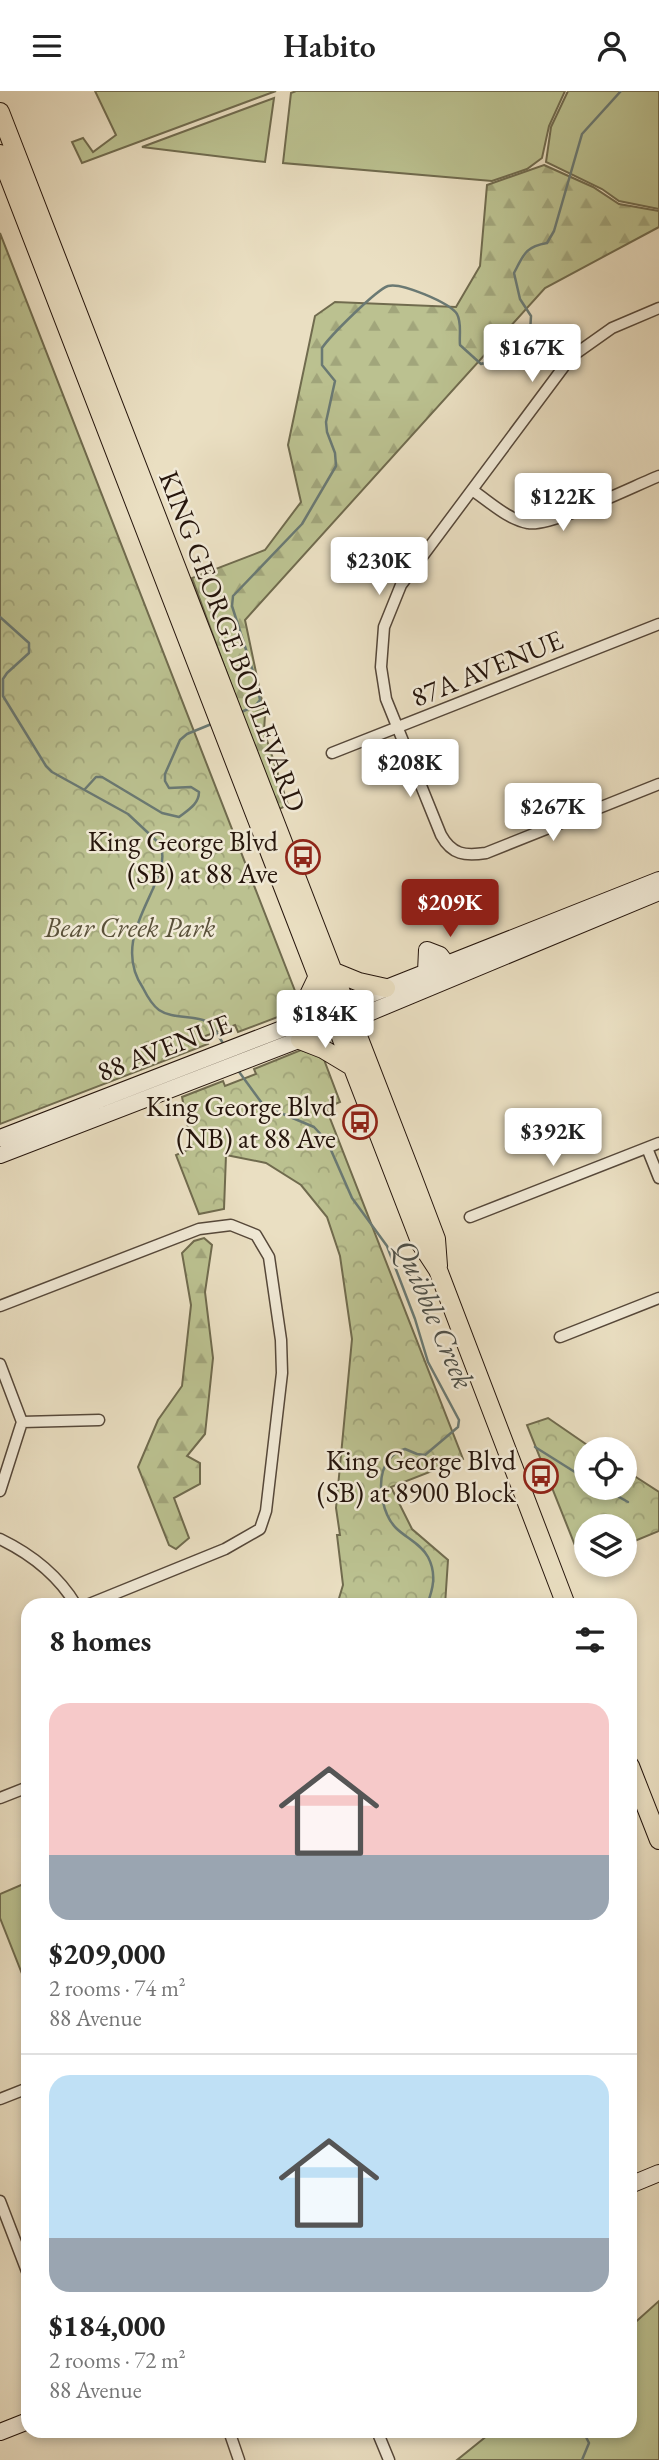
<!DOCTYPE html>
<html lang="en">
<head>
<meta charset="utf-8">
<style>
  :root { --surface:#fff; --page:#f6f6f6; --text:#222; --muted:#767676; --line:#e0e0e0; --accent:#8f2418 }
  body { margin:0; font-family:"EB Garamond",serif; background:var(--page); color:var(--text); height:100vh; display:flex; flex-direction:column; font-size:26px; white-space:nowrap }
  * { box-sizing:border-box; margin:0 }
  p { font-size:23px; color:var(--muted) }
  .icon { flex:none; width:38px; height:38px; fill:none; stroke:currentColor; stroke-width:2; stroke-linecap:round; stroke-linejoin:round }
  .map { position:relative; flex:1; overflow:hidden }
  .details { position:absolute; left:21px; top:1507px; width:616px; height:840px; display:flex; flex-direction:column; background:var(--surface); border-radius:21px; box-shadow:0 4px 10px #0003 }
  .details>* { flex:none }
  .buttons { position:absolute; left:574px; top:1346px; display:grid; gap:14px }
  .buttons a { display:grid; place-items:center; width:63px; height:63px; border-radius:50%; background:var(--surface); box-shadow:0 4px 10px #0003; font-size:35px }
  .price { position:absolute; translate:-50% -60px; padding:0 16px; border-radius:7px; background:#fff; color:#222; font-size:23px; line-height:46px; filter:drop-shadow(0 2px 4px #0008) }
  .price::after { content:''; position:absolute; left:50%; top:42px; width:21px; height:16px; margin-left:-10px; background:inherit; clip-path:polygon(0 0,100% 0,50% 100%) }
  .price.current { background:var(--accent); color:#fff }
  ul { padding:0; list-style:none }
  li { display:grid; align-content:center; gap:14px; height:371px; padding:0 28px }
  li+li { border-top:2px solid var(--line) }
  li span { display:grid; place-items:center; height:217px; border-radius:21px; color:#555 }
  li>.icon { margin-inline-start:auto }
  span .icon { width:126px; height:126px; fill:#fffc; stroke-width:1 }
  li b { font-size:30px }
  h2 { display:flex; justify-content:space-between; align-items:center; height:84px; padding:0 28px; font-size:30px }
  header { display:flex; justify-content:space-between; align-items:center; height:91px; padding:0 28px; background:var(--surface); font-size:32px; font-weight:600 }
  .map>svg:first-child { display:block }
  .grass { fill:#bbc190; stroke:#706b4e; stroke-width:2 }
  .forest { fill:url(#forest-firs); stroke:#706b4e; stroke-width:2 }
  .park { fill:url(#park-crowns); stroke:#706b4e; stroke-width:2 }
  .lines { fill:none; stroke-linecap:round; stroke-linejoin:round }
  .stream { stroke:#6a7973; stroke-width:2.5 }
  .street-casing { stroke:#56483a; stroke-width:13 }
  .secondary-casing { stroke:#25150c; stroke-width:18 }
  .primary-casing { stroke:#25150c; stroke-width:20 }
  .street { stroke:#f1ead7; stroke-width:10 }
  .secondary { stroke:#f1ead7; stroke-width:16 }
  .primary { stroke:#eadfc2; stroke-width:18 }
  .labels { text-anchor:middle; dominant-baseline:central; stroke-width:5; stroke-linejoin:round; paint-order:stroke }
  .street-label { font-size:28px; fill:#25150c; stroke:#f1ead7 }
  .poi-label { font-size:28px; fill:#25150c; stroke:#f1ead7; text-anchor:end }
  .park-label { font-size:28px; font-style:italic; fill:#5a513a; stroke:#f1ead7 }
  .water-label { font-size:30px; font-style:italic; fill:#4d4f48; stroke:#f1ead7 }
</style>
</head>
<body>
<header><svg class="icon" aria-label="menu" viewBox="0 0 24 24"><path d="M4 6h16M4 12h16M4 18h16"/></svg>Habito<svg class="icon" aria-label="person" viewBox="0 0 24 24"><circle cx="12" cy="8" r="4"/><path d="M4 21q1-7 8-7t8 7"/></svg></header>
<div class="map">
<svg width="659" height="2369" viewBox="0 0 659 2369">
  <defs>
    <pattern id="forest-firs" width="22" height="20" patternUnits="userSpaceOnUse" patternTransform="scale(1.75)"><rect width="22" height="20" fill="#bbc190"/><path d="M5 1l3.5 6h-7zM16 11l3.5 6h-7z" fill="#a1a57b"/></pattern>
    <pattern id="park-crowns" width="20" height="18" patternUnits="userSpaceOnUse" patternTransform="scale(1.75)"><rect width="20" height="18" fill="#bbc190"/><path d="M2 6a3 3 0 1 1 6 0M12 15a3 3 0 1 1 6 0" fill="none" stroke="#a1a57b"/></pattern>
  </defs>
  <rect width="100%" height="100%" fill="#eadfc2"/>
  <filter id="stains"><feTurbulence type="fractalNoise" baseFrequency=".00286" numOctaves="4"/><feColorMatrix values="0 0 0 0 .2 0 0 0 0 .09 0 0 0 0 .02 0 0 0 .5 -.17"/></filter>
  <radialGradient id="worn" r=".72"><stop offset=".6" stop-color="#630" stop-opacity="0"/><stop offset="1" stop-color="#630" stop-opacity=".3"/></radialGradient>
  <!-- grass -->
  <path class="grass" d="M95,0H276L82,72L72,51L83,47L93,61L116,44Z
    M296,0H565L549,35L542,67L527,78L492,90L283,72L291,2Z
    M568,0H659V118L619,110L602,98L546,71L551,36Z
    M274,7L265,71L142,56Z
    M28,1791V1898L0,1827V1803Z
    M659,2210V2369H457L493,2340H630V2236Z"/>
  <!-- forest -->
  <path class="forest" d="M544,74L593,96L619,113L659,120V136L545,197L245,529L265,624L264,640L288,714L277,719L192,487L265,459L301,411L288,354L315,225L335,211L456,216L480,175L487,94Z
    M204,1147L212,1154L205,1201L213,1267L205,1343L187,1365L200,1372V1393L174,1407L189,1447L176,1458L169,1454L138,1376L158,1329L182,1295L191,1214L182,1162L194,1150Z"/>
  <!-- park -->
  <path class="park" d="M0,142L297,905L283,924L238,941L235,934L205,945L208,953L0,1033Z
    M301,959L323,966L340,1011L326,1017L463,1368L391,1396L412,1438L448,1469L445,1514H359L351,1511L350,1514H337L343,1494L337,1444H340L336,1417L352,1248L340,1165L327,1126L301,1094L266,1072L226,1064L224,1118L199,1123L176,1064L192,1057L182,1006L223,990L225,995L256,983L254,978Z
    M548,1327L593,1358H586V1396H625V1379L659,1401V1440L625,1454V1435H586V1470L582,1472L527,1334Z"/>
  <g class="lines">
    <!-- stream -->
    <path class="stream" d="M0,526L29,552V562L7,582L3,588V605L46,675L52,681L128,723L160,753C176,790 106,842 143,897C147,905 152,914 159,919C172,928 192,924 206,930L212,934L224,954
      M239,622L255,615L260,609L257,593L232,515L233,505L302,433L336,375L335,362L327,341L326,331L335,290L322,274V257C330,245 376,199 388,195C401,191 450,212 457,223C462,232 459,244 460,254L481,273L504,266L529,277L535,275L538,266L530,242L531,225L520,208L514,182C524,163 525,156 547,152L554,140L582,43L621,0
      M85,698L96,686H102L162,722L179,726C188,719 199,713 199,701L191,696L169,697L165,690V683L180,649L187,643L214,632
      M237,978L264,1015L314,1036L327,1050L352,1107L387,1155L415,1228L428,1271L459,1329L458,1336L425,1364L417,1363L405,1358C393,1361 387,1369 383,1380C378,1397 383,1424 396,1437C406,1447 421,1453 428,1466C437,1483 433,1498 427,1514
      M535,1356L586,1388
      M601,1396L628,1411
      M550,2340H574
      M575,2340L586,2346L589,2352L582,2369"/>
    <!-- street casing -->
    <g class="street-casing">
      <path id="street" d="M659,217L612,237L571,266L401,494L384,536L381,576L386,608L441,744C452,764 465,765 486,762L659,693
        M472,399C490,411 507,428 528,432C549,437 634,395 659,385
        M332,662L659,533
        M647,1057L659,1087
        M470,1126L659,1052
        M0,1215L199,1138L231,1134L256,1144L269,1166L281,1249L282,1282L266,1420L260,1438L225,1458L87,1514
        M560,1246L659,1207
        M0,1273L22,1331L0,1400
        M22,1331L99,1329
        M0,1448C31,1463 58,1484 76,1514
        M0,1707L28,1696
        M0,2008L28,1997
        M0,2110L28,2183
        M229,2340L239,2369
        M377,2340L389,2369"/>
    </g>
    <!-- secondary casing -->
    <g class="secondary-casing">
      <path id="secondary" d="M426,881L427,859L440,864L447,873
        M0,1047L331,919L659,789
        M0,1064L371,921L659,801
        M630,2094L659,2082
        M0,2341L28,2330"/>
    </g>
    <!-- primary casing -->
    <g class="primary-casing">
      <path id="primary" d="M0,21L411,1082L436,1148L438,1175
        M0,63L421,1153L438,1179L566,1514
        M332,880L359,891L386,897
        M295,933L318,885
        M300,949L323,958L353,976
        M630,1675L659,1749"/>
    </g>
    <!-- street -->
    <use href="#street" class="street"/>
    <!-- secondary -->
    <use href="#secondary" class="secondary"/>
    <!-- primary -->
    <use href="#primary" class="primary"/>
  </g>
  <!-- icons -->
  <defs>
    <g id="bus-ring" transform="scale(1.75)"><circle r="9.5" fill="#f1ead7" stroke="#8f2418" stroke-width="1.5"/><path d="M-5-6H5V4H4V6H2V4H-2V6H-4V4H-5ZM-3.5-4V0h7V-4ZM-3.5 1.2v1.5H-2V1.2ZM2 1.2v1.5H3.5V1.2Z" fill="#8f2418"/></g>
  </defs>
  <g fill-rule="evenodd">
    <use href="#bus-ring" x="303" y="766"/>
    <use href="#bus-ring" x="360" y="1031"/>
    <use href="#bus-ring" x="541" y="1385"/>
  </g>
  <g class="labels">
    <!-- street labels -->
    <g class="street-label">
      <text transform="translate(233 550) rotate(69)">KING GEORGE BOULEVARD</text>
      <text transform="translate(487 577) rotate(-22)">87A AVENUE</text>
      <text transform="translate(164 956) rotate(-21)">88 AVENUE</text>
    </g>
    <!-- poi labels -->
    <g class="poi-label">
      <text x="278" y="750">King George Blvd<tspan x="278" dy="32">(SB) at 88 Ave</tspan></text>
      <text x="336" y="1015">King George Blvd<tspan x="336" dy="32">(NB) at 88 Ave</tspan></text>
      <text x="516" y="1369">King George Blvd<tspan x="516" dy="32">(SB) at 8900 Block</tspan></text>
    </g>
    <!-- park labels -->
    <g class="park-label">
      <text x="130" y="836">Bear Creek Park</text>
    </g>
    <!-- water labels -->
    <g class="water-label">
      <text transform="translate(435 1223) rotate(67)">Quibble Creek</text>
    </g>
  </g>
  <rect width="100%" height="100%" filter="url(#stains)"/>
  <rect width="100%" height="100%" fill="url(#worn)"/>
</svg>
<div class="buttons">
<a><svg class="icon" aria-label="locate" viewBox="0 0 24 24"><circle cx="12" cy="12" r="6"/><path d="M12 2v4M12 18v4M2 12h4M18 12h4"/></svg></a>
<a><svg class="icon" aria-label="layers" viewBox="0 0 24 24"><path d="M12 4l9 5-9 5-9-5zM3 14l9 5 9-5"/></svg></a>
</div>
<b class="price" style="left:532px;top:293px">$167K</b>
<b class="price" style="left:563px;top:442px">$122K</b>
<b class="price" style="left:379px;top:506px">$230K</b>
<b class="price" style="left:410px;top:708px">$208K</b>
<b class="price" style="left:553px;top:752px">$267K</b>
<b class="price current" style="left:450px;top:848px">$209K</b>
<b class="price" style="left:325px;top:959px">$184K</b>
<b class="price" style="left:553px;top:1077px">$392K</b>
<section class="details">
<h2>8 homes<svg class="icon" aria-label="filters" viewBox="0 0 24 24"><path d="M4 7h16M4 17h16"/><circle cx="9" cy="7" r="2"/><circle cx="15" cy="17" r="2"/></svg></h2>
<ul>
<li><span style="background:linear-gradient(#f6c9c9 70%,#9aa5b1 0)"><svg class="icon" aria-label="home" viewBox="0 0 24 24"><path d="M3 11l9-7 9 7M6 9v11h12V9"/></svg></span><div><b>$209,000</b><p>2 rooms · 74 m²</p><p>88 Avenue</p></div></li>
<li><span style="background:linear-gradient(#bfe0f5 75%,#9aa5b1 0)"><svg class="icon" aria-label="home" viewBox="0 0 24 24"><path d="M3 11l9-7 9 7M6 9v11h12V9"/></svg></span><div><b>$184,000</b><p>2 rooms · 72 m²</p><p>88 Avenue</p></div></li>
</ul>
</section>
</div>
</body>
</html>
